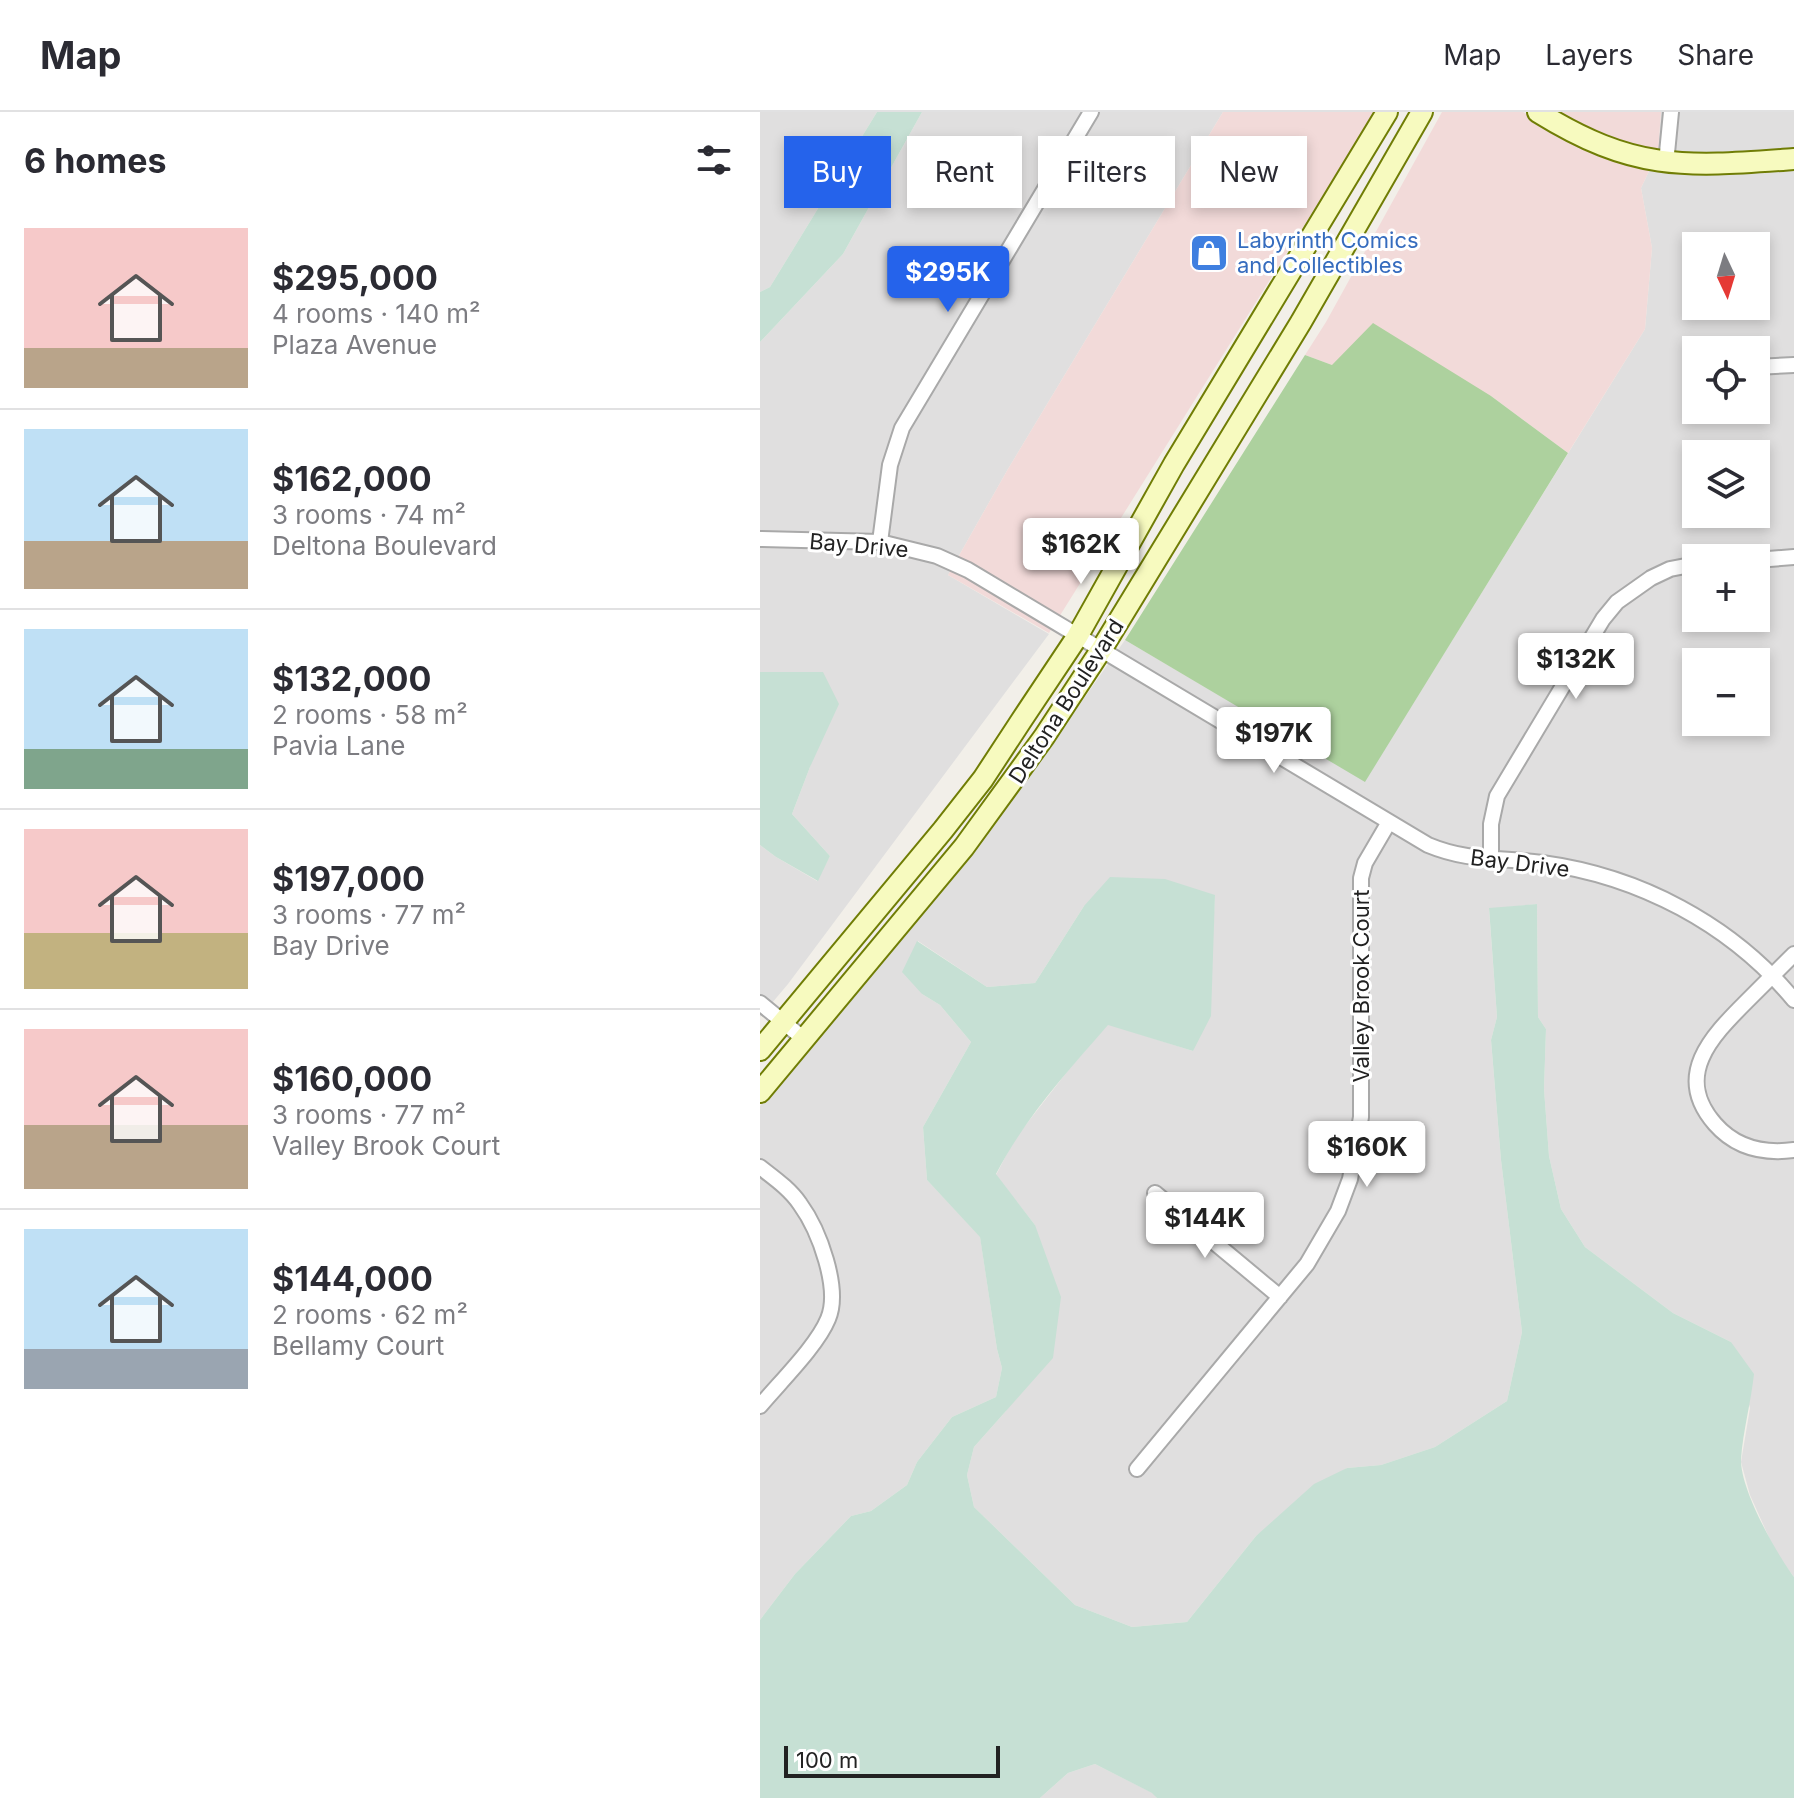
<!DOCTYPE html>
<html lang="en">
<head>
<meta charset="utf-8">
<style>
  :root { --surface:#fff; --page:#f2f2f3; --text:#2b2b33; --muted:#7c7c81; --line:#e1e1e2; --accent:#2563eb }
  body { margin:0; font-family:Inter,sans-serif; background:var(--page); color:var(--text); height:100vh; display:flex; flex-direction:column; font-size:30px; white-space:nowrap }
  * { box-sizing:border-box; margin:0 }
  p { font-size:26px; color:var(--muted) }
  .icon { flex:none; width:44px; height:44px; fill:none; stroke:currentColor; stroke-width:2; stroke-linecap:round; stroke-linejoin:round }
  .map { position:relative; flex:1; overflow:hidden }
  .details { display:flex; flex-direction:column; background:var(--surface); width:760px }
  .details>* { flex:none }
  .hud { position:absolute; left:24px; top:24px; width:760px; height:72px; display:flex; gap:16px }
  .needle { width:52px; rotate:176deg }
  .fabs { position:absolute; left:922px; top:120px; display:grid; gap:16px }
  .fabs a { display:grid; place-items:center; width:88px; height:88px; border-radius:0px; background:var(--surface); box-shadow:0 4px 12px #0003; font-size:40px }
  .scale { position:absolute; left:24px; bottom:20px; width:216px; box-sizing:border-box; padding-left:8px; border:4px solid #222; border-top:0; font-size:22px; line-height:28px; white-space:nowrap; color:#222; -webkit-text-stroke:6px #fff; paint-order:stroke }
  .price { position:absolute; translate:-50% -68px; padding:0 18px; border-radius:8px; background:#fff; color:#222; font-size:26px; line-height:52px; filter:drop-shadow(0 2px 4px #0008) }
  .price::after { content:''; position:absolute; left:50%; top:48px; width:24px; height:18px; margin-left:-12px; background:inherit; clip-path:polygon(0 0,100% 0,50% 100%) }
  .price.active { background:var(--accent); color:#fff }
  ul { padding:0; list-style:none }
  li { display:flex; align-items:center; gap:24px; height:200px; padding:0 24px }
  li+li { border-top:2px solid var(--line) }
  li span { display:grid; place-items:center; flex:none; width:224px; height:160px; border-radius:0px; color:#555 }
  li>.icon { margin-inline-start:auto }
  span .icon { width:96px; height:96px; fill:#fffc; stroke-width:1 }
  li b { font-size:34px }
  h2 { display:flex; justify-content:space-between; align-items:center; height:96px; padding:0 24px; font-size:34px }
  .pill { padding:0 28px; border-radius:0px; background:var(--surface); box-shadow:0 4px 12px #0003; font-size:28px; line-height:72px }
  .pill.active { background:var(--accent); color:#fff }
  header { display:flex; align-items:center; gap:48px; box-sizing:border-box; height:112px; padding:0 40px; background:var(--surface); border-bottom:2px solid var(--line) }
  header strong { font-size:38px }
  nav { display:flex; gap:44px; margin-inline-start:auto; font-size:28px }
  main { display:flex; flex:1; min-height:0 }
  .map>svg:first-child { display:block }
  .residential { fill:#e0dfdf; fill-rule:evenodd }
  .commercial { fill:#f2dad9 }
  .forest { fill:#add19e }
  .wetland { fill:#c6e0d4 }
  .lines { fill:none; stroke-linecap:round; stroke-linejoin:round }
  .minor-casing { stroke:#a9a9a9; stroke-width:18 }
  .secondary-casing { stroke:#707d05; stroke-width:24 }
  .minor { stroke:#fff; stroke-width:14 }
  .secondary { stroke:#f7fabf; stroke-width:20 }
  .labels { text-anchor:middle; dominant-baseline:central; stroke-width:6; stroke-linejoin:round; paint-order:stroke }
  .shop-label { font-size:22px; fill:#366cbe; stroke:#fff; text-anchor:start }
  .street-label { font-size:22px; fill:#222; stroke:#fff }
</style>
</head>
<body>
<header>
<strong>Map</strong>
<nav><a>Map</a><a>Layers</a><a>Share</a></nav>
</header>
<main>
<section class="details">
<h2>6 homes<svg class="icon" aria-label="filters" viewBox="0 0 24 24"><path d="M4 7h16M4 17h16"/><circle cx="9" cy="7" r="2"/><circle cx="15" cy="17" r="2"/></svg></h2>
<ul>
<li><span style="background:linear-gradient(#f6c9c9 75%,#b9a48a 0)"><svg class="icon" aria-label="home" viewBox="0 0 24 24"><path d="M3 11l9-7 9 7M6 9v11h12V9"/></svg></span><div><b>$295,000</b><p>4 rooms · 140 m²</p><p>Plaza Avenue</p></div></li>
<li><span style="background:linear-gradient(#bfe0f5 70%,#b9a48a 0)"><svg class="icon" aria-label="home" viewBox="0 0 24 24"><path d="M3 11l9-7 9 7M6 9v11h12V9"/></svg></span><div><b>$162,000</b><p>3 rooms · 74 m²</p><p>Deltona Boulevard</p></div></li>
<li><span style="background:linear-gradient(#bfe0f5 75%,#7fa58c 0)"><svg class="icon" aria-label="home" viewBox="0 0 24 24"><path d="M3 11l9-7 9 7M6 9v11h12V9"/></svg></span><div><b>$132,000</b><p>2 rooms · 58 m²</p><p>Pavia Lane</p></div></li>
<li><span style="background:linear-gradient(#f6c9c9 65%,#c2b280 0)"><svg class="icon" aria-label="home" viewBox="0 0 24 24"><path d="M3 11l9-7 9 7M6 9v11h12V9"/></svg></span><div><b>$197,000</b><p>3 rooms · 77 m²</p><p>Bay Drive</p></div></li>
<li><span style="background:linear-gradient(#f6c9c9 60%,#b9a48a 0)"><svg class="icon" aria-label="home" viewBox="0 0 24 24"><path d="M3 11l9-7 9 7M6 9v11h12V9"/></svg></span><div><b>$160,000</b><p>3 rooms · 77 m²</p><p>Valley Brook Court</p></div></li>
<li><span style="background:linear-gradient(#bfe0f5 75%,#9aa5b1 0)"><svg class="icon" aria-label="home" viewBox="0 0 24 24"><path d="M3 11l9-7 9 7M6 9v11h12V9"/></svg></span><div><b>$144,000</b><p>2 rooms · 62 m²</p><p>Bellamy Court</p></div></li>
</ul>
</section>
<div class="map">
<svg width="1034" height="1686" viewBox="0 0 1034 1686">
  <rect width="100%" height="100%" fill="#f2efe9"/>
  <!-- residential -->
  <path class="residential" d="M0,0H117L10,175L0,180Z
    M162,0H463L248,357L188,463L289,522L28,872L0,905V733L16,745L57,769L70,744L32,702L50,655L63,560H0V230L83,142Z
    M901,0H1034V39L944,45L898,41Z
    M1034,55V1465L1016,1441L990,1383L981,1350L990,1296L971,1230L913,1201L825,1135L801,1097L789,1044L784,977L786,917L778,905L777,792L729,797L737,905L731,928L741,1048L762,1220L747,1289L675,1335L621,1353L587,1356L496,1424L427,1510L372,1515L315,1493L214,1395L207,1363L214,1335L246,1299L275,1113L236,1063L254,1028L310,956L348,912L433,939L452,837L455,783L324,794L275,871L227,875L158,829L162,882L180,893L211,930L163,1015L167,1068L220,1124L237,1237L242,1256L236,1285L192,1305L157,1350L147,1373L111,1399L91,1404L35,1462L0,1508V994L279,650L365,528L605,669L885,217L892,136L881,76L890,57L945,62ZM936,134H996V194H936ZM936,238H996V298H936ZM936,342H996V402H936ZM936,446H996V506H936ZM936,550H996V610H936Z
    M335,1652L393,1681L397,1686H280L308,1661Z"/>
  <!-- commercial -->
  <path class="commercial" d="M463,0H615L289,521L188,463L248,357Z
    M682,0H763L817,32L847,46L890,57L881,76L892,136L885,217L808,341L731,284L572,253L545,243L566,210Z
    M793,0H901L898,41L851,30Z"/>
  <!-- forest -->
  <path class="forest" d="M613,211L731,284L808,341L605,670L365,528L545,243L572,253Z"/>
  <!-- wetland -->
  <path class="wetland" d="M117,0H162L83,142L0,230V180L10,175Z
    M0,560H63L79,592L50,655L32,702L70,744L58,769L16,745L0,733Z
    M350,765L405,767L455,783L451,904L433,939L348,913C307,960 265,1006 236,1062L275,1113L301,1185L293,1246L214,1335L207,1363L214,1395L315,1493L372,1515L427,1510L496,1424L554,1372L587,1356L621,1353L675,1335L747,1289L762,1220L741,1048L731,928L737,905L729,796L777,792L778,905L786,917L784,977L789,1044L801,1097L825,1135L913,1201L971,1230L994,1262C991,1290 983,1319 981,1347C980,1377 1016,1441 1034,1465V1686H397L392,1681L335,1652L308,1661L280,1686H0V1508L35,1462L91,1404L111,1399L147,1373L157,1350L192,1305L236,1285L242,1256L237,1237L220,1125L167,1068L163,1015L211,930L180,893L162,882L142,860L157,829L227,875L275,871L324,794Z"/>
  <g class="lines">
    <!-- minor casing -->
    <g class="minor-casing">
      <path id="minor" d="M906,51L911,0
        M996,255L1034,253
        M0,427L120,430L177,444L208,458L668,733C709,750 739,745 782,751C879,764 971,812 1034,888
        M120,430L130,353L142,316L331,0
        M996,448L1034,445
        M731,748V712L737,684L843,507L857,490L891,466L910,457L936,452
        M1034,842C1018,858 1002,874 986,890C951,925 913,964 955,1012C976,1036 1004,1042 1034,1038
        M0,891L44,927
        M0,1055C14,1066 30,1077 40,1092C59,1118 81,1177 68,1207C57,1234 20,1270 0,1294
        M395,1081L520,1185
        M377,1357L547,1152L578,1099L590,1067L601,1005V766L605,751L629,710"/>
    </g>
    <!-- secondary casing -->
    <g class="secondary-casing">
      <path id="secondary" d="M778,0C875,60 925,55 1034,47
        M0,938L183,718L223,667L261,609L317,525L414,352L627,0
        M0,980L204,735L284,625L341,538L541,210L662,0"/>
    </g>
    <!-- minor -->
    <use href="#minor" class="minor"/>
    <!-- secondary -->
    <use href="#secondary" class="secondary"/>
  </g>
  <!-- icons -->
  <defs>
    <g id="shop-square" transform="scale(2)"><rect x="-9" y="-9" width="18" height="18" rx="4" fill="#3f7fe0" stroke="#fff"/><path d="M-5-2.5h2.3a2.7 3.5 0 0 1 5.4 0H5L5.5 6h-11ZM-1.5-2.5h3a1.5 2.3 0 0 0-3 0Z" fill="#fff"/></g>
  </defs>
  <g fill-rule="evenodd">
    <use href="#shop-square" x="449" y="141"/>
  </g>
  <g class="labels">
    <!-- shop labels -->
    <g class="shop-label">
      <text x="477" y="128">Labyrinth Comics<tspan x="477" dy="25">and Collectibles</tspan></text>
    </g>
    <!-- street labels -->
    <g class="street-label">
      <text transform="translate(99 433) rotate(5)">Bay Drive</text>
      <text transform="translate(306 589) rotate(-57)">Deltona Boulevard</text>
      <text transform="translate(760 751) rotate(7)">Bay Drive</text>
      <text transform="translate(601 874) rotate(-90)">Valley Brook Court</text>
    </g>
  </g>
</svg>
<div class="fabs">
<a><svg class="needle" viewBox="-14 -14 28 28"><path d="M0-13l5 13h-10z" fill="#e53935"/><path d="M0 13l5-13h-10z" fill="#7c7c81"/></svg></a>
<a><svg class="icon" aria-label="locate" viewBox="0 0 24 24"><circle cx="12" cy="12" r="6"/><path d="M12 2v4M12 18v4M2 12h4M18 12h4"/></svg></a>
<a><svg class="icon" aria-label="layers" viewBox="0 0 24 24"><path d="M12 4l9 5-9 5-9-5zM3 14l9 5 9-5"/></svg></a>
<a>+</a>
<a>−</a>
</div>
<div class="scale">100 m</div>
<b class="price active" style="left:188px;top:202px">$295K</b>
<b class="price" style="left:321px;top:474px">$162K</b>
<b class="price" style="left:816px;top:589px">$132K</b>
<b class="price" style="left:514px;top:663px">$197K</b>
<b class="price" style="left:607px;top:1077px">$160K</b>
<b class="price" style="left:445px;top:1148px">$144K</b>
<div class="hud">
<a class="pill active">Buy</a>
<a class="pill">Rent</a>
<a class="pill">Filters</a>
<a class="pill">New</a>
</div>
</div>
</main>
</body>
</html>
